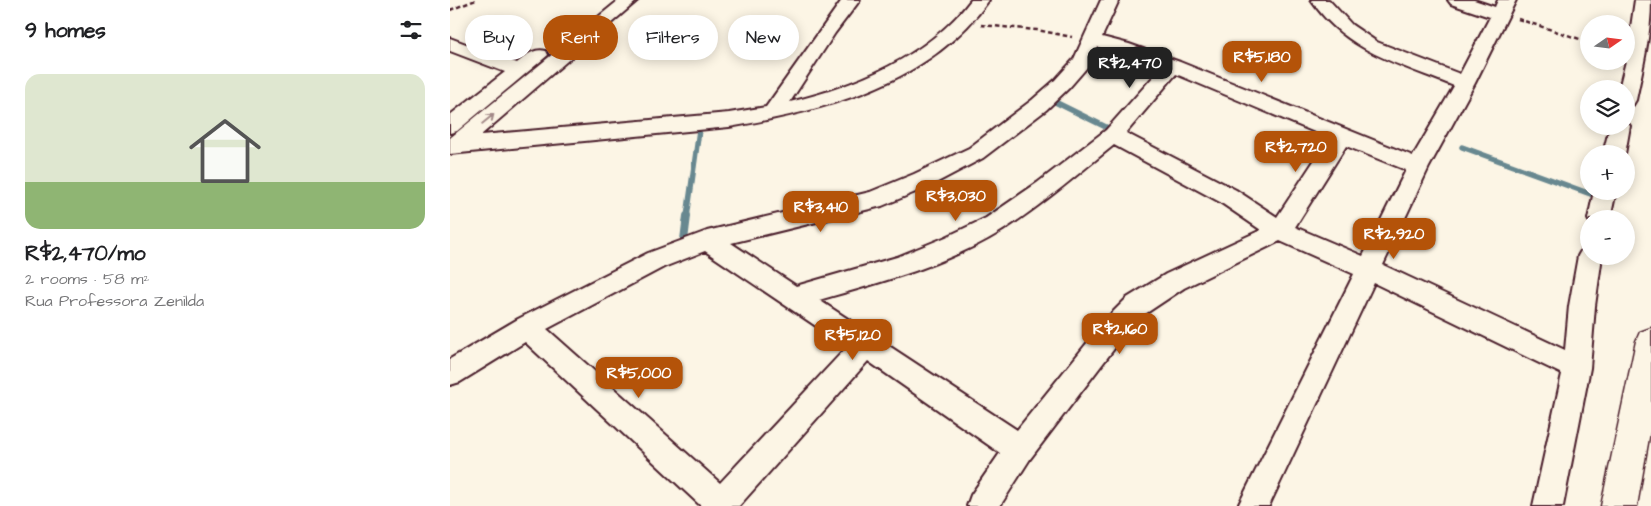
<!DOCTYPE html>
<html lang="en">
<head>
<meta charset="utf-8">
<style>
  :root { --surface:#fff; --page:#f6f6f6; --text:#202124; --muted:#757577; --line:#e0e0e0; --accent:#b45309 }
  body { margin:0; font-family:"Architects Daughter",sans-serif; background:var(--page); color:var(--text); height:100vh; display:flex; flex-direction:column; font-size:19px; white-space:nowrap }
  * { box-sizing:border-box; margin:0 }
  p { font-size:16px; color:var(--muted) }
  .icon { flex:none; width:28px; height:28px; fill:none; stroke:currentColor; stroke-width:2; stroke-linecap:round; stroke-linejoin:round }
  .map { position:relative; flex:1; overflow:hidden }
  .sheet { display:flex; flex-direction:column; background:var(--surface); width:450px }
  .sheet>* { flex:none }
  .hud { position:absolute; left:15px; top:15px; width:475px; height:45px; display:flex; gap:10px }
  .needle { width:32px; rotate:76deg }
  .tools { position:absolute; left:1130px; top:15px; display:grid; gap:10px }
  .tools a { display:grid; place-items:center; width:55px; height:55px; border-radius:50%; background:var(--surface); box-shadow:0 2px 12px #0003; font-size:25px }
  .price { position:absolute; translate:-50% -42px; padding:0 11px; border-radius:10px; background:var(--accent); color:#fff; font-size:16px; line-height:32px; filter:drop-shadow(0 1px 2px #0008) }
  .price::after { content:''; position:absolute; left:50%; top:30px; width:15px; height:11px; margin-left:-8px; background:inherit; clip-path:polygon(0 0,100% 0,50% 100%) }
  .price.active { background:#222; color:#fff }
  ul { padding:0; list-style:none }
  li { display:grid; align-content:center; gap:10px; height:265px; padding:0 25px }
  li+li { border-top:1px solid var(--line) }
  li span { display:grid; place-items:center; height:155px; border-radius:15px; color:#555 }
  li>.icon { margin-inline-start:auto }
  span .icon { width:90px; height:90px; fill:#fffc; stroke-width:1 }
  li b { font-size:21px }
  h2 { display:flex; justify-content:space-between; align-items:center; height:60px; padding:0 25px; font-size:21px }
  .pill { padding:0 18px; border-radius:22px; background:var(--surface); box-shadow:0 2px 12px #0003; font-size:18px; line-height:45px }
  .pill.active { background:var(--accent); color:#fff }
  main { display:flex; flex:1; min-height:0 }
  .map>svg:first-child { display:block }
  .lines { fill:none; stroke-linecap:round; stroke-linejoin:round }
  .stream-far1 { stroke:#688890; stroke-width:5.5 }
  .stream { stroke:#688890; stroke-width:8 }
  .minor-casing { stroke:#4a1f2b; stroke-width:4 }
  .primary-casing { stroke:#4a1f2b; stroke-width:3 }
  .path { stroke:#4a1f2b; stroke-width:2.5; stroke-dasharray:4.5 3; stroke-linecap:butt }
  .minor { fill:#fcf5e5; fill-rule:evenodd }
  .primary { fill:#fcf5e5; fill-rule:evenodd }
  .oneway { stroke:#a38a88 }
</style>
</head>
<body>
<main>
<section class="sheet">
<h2>9 homes<svg class="icon" aria-label="filters" viewBox="0 0 24 24"><path d="M4 7h16M4 17h16"/><circle cx="9" cy="7" r="2"/><circle cx="15" cy="17" r="2"/></svg></h2>
<ul>
<li><span style="background:linear-gradient(#dfe7d0 70%,#8fb573 0)"><svg class="icon" aria-label="home" viewBox="0 0 24 24"><path d="M3 11l9-7 9 7M6 9v11h12V9"/></svg></span><div><b>R$2,470/mo</b><p>2 rooms · 58 m²</p><p>Rua Professora Zenilda</p></div></li>
</ul>
</section>
<div class="map">
<svg width="1201" height="506" viewBox="0 0 1201 506">
  <rect width="100%" height="100%" fill="#fcf5e5"/>
  <filter id="ink" filterUnits="userSpaceOnUse"><feTurbulence type="fractalNoise" baseFrequency=".02" numOctaves="2"/><feDisplacementMap in="SourceGraphic" scale="10" xChannelSelector="R" yChannelSelector="G"/><feConvolveMatrix kernelMatrix="1 2 1 2 8 2 1 2 1" color-interpolation-filters="sRGB"/></filter>
  <g filter="url(#ink)">
    <g class="lines">
      <!-- stream-far1 -->
      <path class="stream-far1" d="M597,98L666,132
        M1012,147L1146,196
        M237,217L250,123"/>
      <!-- stream -->
      <path class="stream" d="M233,248L237,216"/>
      <!-- minor casing -->
      <g class="minor-casing">
        <path id="minor" d="M169,0H188L31,135L279,113L316,107L392,0H410L385,33L340,102C406,86 479,56 521,0H539C480,84 374,111 279,127L0,154V138Z
          M651,0H669L652,37L679,44L730,62L963,156L1004,86C948,63 897,52 861,0H879L902,25L927,42L1010,74L1040,17L1001,4L998,0H1024L1045,7L1048,0H1066L1025,83L979,167L933,265L1115,350L1119,306L1128,256L1132,249L1139,247V256H1152L1145,306L1140,368L1113,506H1083L1112,374L924,283L819,506H788L904,274L830,241L734,288L695,314L676,333L580,459L550,506H517L521,495L550,453L418,361L289,506H251L75,342L10,382L0,385V359L68,319L198,253L257,231L420,192L464,174L519,148L582,100L605,80L624,59ZM648,47L711,68L656,130L587,183L536,218L496,237L447,257L346,286L281,243L432,206L480,186L533,158L596,110L619,88L639,65ZM726,74L879,138L827,217L786,190L676,133ZM664,145L770,202L811,230L716,274L677,298L658,317L567,430L369,300C432,282 497,265 553,230C592,205 628,174 664,145ZM896,146L956,170L913,256L845,227ZM255,251L397,347L270,483L97,329L214,267Z
          M1185,0H1201C1201,34 1193,67 1186,100L1183,105L1176,107V89H1169L1176,61Z
          M0,38L67,63C76,56 83,48 96,51L98,55L7,131L0,133V115L55,72L0,51Z
          M1176,121L1180,126L1175,154H1153L1160,126H1176Z
          M1144,191H1166L1160,219H1139V221L1138,219Z"/>
      </g>
      <!-- primary casing -->
      <g class="primary-casing">
        <path id="primary" d="M1201,328V426L1187,506H1151L1186,341L1190,332Z"/>
      </g>
      <!-- path -->
      <path class="path" d="M0,10L26,0
        M1068,19L1139,42
        M531,25L587,30L622,37"/>
      <!-- minor -->
      <use href="#minor" class="minor"/>
      <!-- primary -->
      <use href="#primary" class="primary"/>
    </g>
    <!-- one-way arrows -->
    <defs><path id="oneway-shaft" d="M-6 0H5M1.5-3L5.5 0L1.5 3" fill="none" stroke-width="1.6" stroke-linecap="round" stroke-linejoin="round" transform="scale(1.25)"/></defs>
    <use class="oneway" href="#oneway-shaft" transform="translate(38 119) rotate(-39)"/>
  </g>
</svg>
<div class="tools">
<a><svg class="needle" viewBox="-14 -14 28 28"><path d="M0-13l5 13h-10z" fill="#e53935"/><path d="M0 13l5-13h-10z" fill="#757577"/></svg></a>
<a><svg class="icon" aria-label="layers" viewBox="0 0 24 24"><path d="M12 4l9 5-9 5-9-5zM3 14l9 5 9-5"/></svg></a>
<a>+</a>
<a>−</a>
</div>
<b class="price" style="left:812px;top:83px">R$5,180</b>
<b class="price active" style="left:680px;top:89px">R$2,470</b>
<b class="price" style="left:846px;top:173px">R$2,720</b>
<b class="price" style="left:506px;top:222px">R$3,030</b>
<b class="price" style="left:371px;top:233px">R$3,410</b>
<b class="price" style="left:944px;top:260px">R$2,920</b>
<b class="price" style="left:670px;top:355px">R$2,160</b>
<b class="price" style="left:403px;top:361px">R$5,120</b>
<b class="price" style="left:189px;top:399px">R$5,000</b>
<div class="hud">
<a class="pill">Buy</a>
<a class="pill active">Rent</a>
<a class="pill">Filters</a>
<a class="pill">New</a>
</div>
</div>
</main>
</body>
</html>
